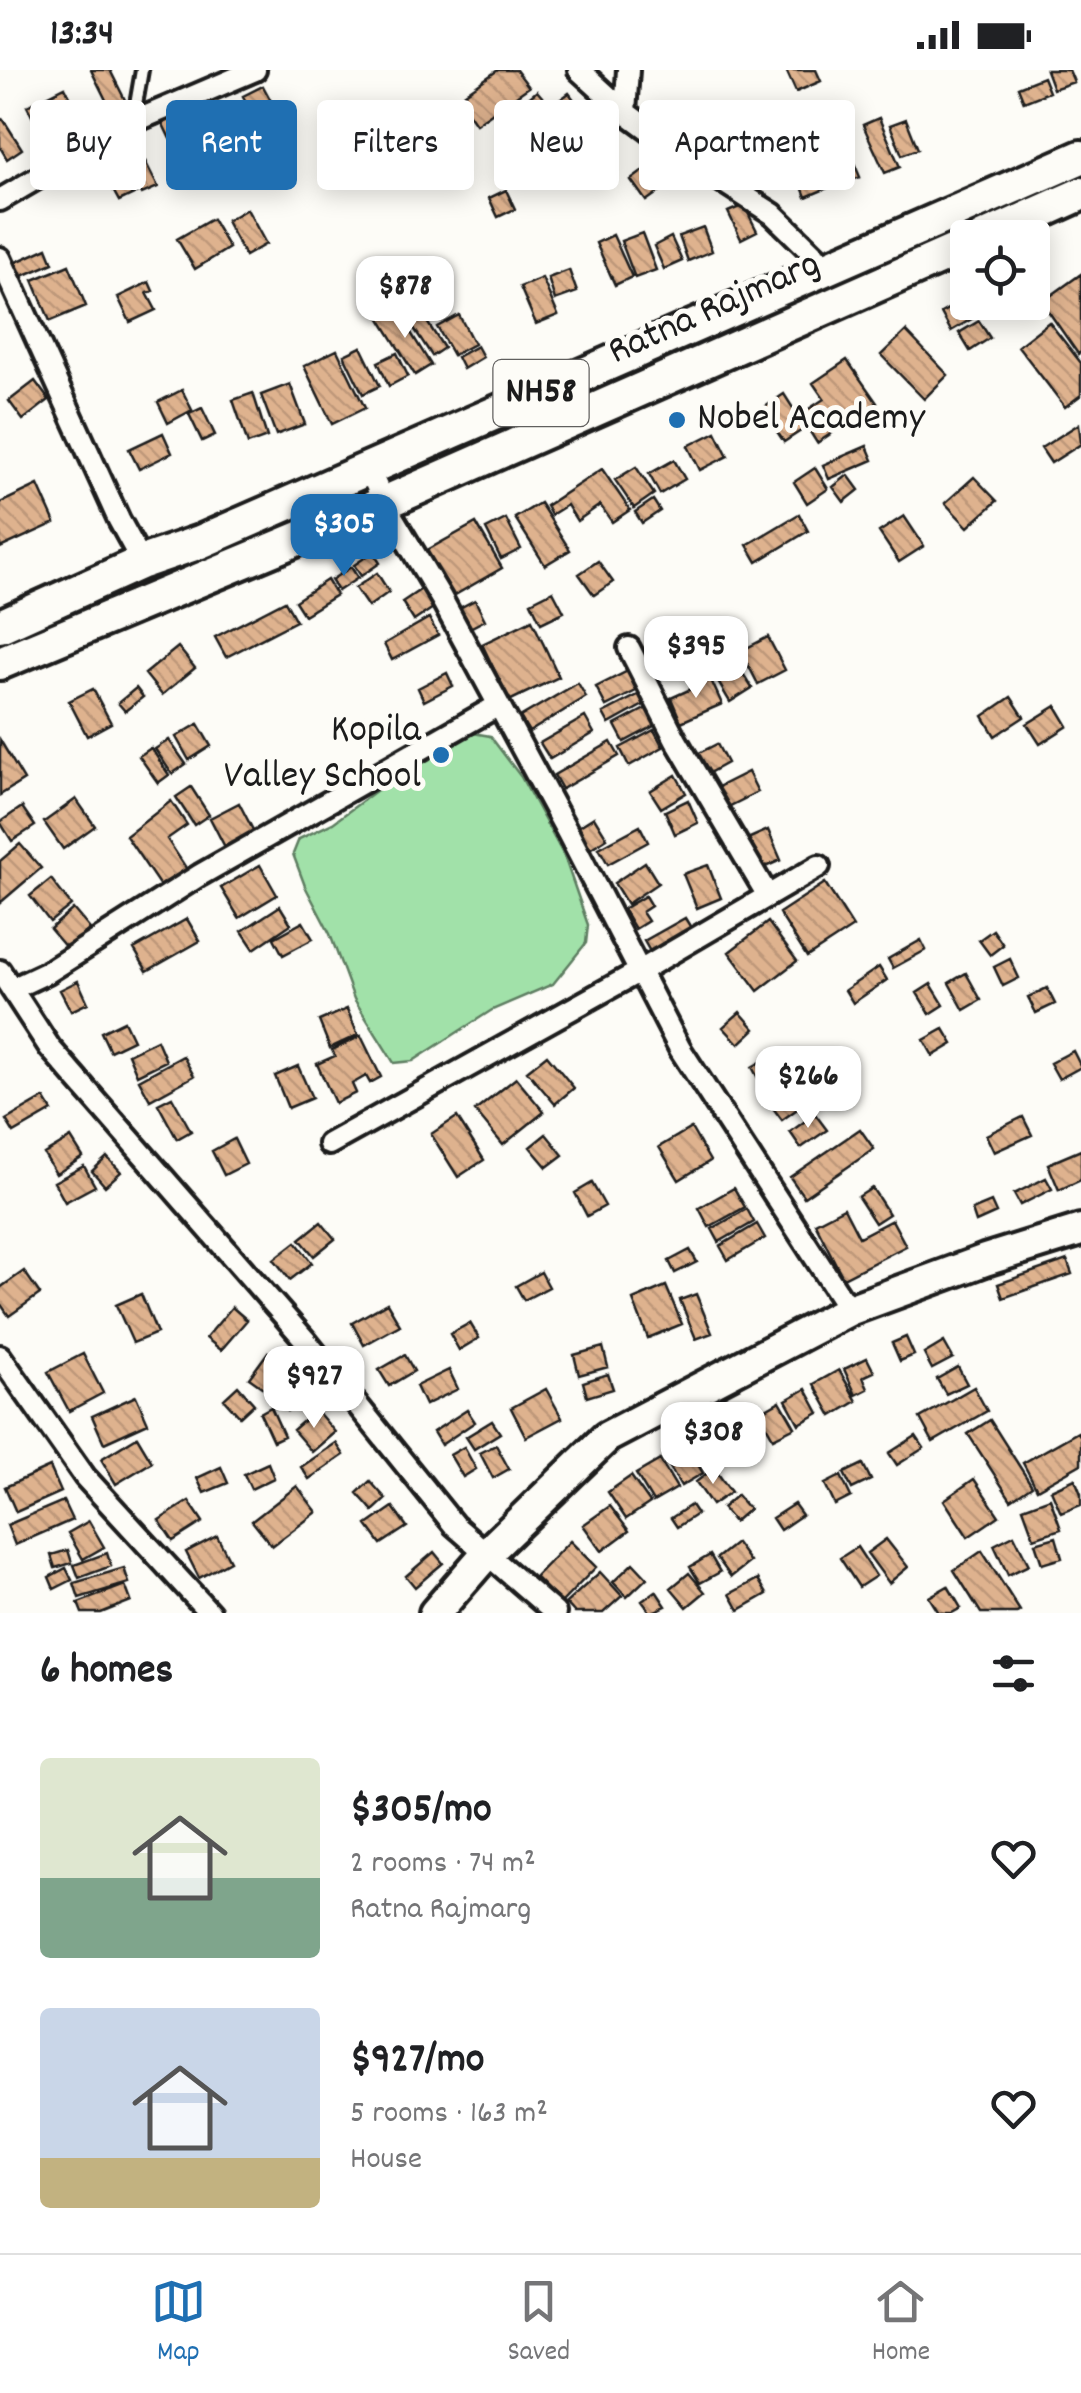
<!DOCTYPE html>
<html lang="en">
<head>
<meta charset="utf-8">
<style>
  :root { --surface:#fff; --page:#f6f6f6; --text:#202124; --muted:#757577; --line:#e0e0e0; --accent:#1f6fb2 }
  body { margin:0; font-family:Dekko,sans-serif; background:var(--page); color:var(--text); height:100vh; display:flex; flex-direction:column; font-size:38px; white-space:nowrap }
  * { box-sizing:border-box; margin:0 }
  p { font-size:32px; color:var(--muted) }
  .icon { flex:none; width:55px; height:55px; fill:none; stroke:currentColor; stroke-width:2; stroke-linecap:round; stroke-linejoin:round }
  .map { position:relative; height:1543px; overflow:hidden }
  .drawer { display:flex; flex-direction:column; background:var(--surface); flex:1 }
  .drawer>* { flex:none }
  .guide { position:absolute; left:30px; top:30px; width:1022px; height:90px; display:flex; gap:20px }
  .tools { position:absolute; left:950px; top:150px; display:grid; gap:20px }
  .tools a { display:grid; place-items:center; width:100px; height:100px; border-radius:10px; background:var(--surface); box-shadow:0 5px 25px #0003; font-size:50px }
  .price { position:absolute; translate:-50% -85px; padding:0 22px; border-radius:20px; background:#fff; color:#222; font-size:32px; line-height:65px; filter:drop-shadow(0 2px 5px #0008) }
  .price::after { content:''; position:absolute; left:50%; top:60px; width:30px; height:22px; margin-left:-15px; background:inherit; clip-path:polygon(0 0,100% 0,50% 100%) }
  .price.current { background:var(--accent); color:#fff }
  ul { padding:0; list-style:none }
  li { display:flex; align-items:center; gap:30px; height:250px; padding:0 40px }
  li span { display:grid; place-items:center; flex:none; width:280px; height:200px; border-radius:10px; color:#555 }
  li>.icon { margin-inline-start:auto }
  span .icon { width:120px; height:120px; fill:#fffc; stroke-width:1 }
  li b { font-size:42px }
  h2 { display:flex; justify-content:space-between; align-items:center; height:120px; padding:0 40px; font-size:42px }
  .pill { padding:0 35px; border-radius:10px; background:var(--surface); box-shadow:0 5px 25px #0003; font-size:35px; line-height:90px }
  .pill.current { background:var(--accent); color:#fff }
  .status { display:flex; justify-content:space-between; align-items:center; height:70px; padding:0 50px; background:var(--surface); direction:ltr }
  .status svg { height:28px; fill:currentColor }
  .tab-bar { display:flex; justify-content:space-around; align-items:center; height:140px; border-top:2px solid var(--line); background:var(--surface); font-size:28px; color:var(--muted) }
  .tab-bar a { display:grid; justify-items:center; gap:5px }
  .tab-bar .current { color:var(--accent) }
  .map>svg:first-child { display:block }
  .green { fill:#a1e1a9; stroke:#5e7e62; stroke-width:2.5 }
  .building { fill:url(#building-back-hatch); stroke:#1c1c1c; stroke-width:2.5 }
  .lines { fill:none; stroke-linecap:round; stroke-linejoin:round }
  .service-casing { stroke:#1c1c1c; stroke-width:18 }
  .minor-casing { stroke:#1c1c1c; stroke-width:28 }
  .secondary-casing { stroke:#1c1c1c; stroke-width:38 }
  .primary-casing { stroke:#1c1c1c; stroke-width:40 }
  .service { stroke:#fdfcf7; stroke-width:10 }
  .minor { stroke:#fdfcf7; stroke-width:20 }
  .secondary { stroke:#fdfcf7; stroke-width:30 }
  .primary { stroke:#fdfcf7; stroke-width:32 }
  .poi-dot { fill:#1f6fb2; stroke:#fdfcf7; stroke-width:4 }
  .labels { text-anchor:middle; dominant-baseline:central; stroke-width:10; stroke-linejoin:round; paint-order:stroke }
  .shield { fill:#fdfcf7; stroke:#605f5e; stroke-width:2.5 }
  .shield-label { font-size:38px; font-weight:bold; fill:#1c1c1c }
  .street-label { font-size:40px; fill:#1c1c1c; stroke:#fdfcf7 }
  .poi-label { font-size:40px; fill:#1c1c1c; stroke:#fdfcf7; text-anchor:start }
</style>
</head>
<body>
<div class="status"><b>13:34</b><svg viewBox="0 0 49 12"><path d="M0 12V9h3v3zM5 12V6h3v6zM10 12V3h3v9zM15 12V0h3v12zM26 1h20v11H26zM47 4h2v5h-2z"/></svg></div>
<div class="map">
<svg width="1081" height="1543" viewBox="0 0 1081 1543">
  <defs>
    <pattern id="building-back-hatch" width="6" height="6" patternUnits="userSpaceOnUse" patternTransform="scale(2.5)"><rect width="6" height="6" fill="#deb28e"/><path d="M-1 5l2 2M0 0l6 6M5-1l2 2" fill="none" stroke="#be987a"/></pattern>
  </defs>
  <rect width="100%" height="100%" fill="#fdfcf7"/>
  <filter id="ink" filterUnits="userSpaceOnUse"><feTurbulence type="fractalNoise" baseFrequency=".01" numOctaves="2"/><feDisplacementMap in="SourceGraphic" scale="20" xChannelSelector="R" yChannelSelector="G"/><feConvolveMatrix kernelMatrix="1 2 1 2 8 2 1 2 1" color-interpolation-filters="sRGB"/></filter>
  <g filter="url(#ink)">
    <!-- green -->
    <path class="green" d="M473,663L490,666L521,707L564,786L588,855L586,873L553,914L492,940L413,991L394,993L354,929L330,864L305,816L293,784L299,769L333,753L428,682Z"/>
    <!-- building -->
    <path class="building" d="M91,0H110L125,30L110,38Z
      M498,0H516L529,17L476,54L458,28Z
      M786,0H816L821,11L796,22Z
      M1046,0H1069L1074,12L1053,19Z
      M1043,7L1049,22L1024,32L1018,17Z
      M263,16L278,44L257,54L243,26Z
      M65,17L89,64L51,84L27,36Z
      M537,21L550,36L518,62L506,47Z
      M569,23L584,43L568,54L553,35Z
      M709,36L723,54L701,70L687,52Z
      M178,41L187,62L170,69L160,48Z
      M550,42L561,56L547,67L536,53Z
      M879,48L900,97L885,103L863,55Z
      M3,49L22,79L7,89L0,77V51Z
      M906,49L918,79L902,85L890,55Z
      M788,54L799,68L787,78L776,63Z
      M771,68L790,92L758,118L738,94Z
      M137,75L158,117L142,124L121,83Z
      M847,76L860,107L842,114L829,84Z
      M114,82L136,123L119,131L97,91Z
      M650,96L666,117L646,131L631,110Z
      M830,96L837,114L806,127L799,109Z
      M506,120L515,139L498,147L489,128Z
      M744,135L757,161L741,169L728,142Z
      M247,139L266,174L245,186L226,151Z
      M212,149L229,178L195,199L177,169Z
      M703,157L712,181L688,191L679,166Z
      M642,163L656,200L635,208L621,171Z
      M613,165L632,207L615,215L596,173Z
      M671,167L682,191L664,199L654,176Z
      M47,178L53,193L20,207L14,193Z
      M69,195L86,236L50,251L33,210Z
      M569,200L577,222L555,230L548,208Z
      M1081,204V282L1078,284L1042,232Z
      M542,208L558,245L536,254L520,217Z
      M149,212L153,221L147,223L156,240L130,252L118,227Z
      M965,229L975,247L951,261L941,243Z
      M395,237L431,295L415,305L379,247Z
      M420,241L444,278L432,286L408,249Z
      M459,245L474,274L453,285L437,257Z
      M979,251L990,268L970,281L959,263Z
      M1049,252L1081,293V325L1065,337L1018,276Z
      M906,261L948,305L924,329L881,285Z
      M477,276L483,287L463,299L457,287Z
      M361,277L380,316L363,324L344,285Z
      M337,280L365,338L332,354L304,296Z
      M397,283L408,306L389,316L378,292Z
      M847,290L877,333L817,373L807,357L784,372L762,339L784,324L798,346L824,329L813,313Z
      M35,311L49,330L23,350L9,331Z
      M290,314L305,354L276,365L261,325Z
      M182,320L192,340L168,353L158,332Z
      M253,323L267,367L248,374L233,330Z
      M202,338L215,365L202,371L189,344Z
      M1079,354L1081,374L1051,393L1041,378Z
      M716,362L728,386L700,400L688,376Z
      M163,363L172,383L139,399L129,379Z
      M867,376L873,390L829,409L823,395Z
      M674,390L685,409L660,424L649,404Z
      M636,397L654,424L634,438L615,410Z
      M815,398L828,419L807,433L794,412Z
      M602,399L630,440L612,452L600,435L577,451L567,435L551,445L546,436Z
      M848,405L859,420L844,432L833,417Z
      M974,407L997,431L968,457L945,433Z
      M38,415L55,453L0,478V433Z
      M653,430L660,441L642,453L635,442Z
      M540,433L570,480L545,495L515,448Z
      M799,444L808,461L757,492L747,475Z
      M904,446L924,476L899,492L879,462Z
      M506,449L521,479L501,489L486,459Z
      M476,453L502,498L448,529L422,483Z
      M373,482L380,493L361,506L354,495Z
      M598,491L613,512L594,525L579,504Z
      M351,497L358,508L338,521L331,510Z
      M377,503L389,522L368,537L355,518Z
      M327,510L336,525L304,545L295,531Z
      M423,518L436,536L414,551L402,532Z
      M553,521L564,542L541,553L531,532Z
      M475,530L485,550L462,562L452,542Z
      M285,531L296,551L226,587L215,567Z
      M429,548L438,565L392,590L384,574Z
      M532,550L559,607L509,631L482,574Z
      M718,565L728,584L702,597L692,579Z
      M768,567L785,600L758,614L741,581Z
      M178,577L195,598L162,625L145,604Z
      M734,589L752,618L730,632L712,602Z
      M632,599L642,618L606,636L596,617Z
      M447,603L453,616L424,631L418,618Z
      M711,610L722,634L681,652L671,628Z
      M578,613L586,627L529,662L520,647Z
      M136,618L143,627L125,641L118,633Z
      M93,619L111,653L87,666L69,631Z
      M642,623L647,633L609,654L603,643Z
      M1011,627L1024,647L995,666L983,646Z
      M1056,636L1068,656L1040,674L1027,654Z
      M647,638L656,655L624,672L615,655Z
      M585,647L594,663L550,689L540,673Z
      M198,654L211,676L189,690L176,667Z
      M654,660L663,677L629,696L620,678Z
      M0,670L24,710L0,725Z
      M169,670L186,694L172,704L155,679Z
      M611,672L619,686L562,719L554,705Z
      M717,674L727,693L707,704L697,684Z
      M151,678L169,705L158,713L139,686Z
      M748,702L758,722L726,738L716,718Z
      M676,705L686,723L661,738L650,721Z
      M191,717L209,745L194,755L176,727Z
      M76,729L95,756L63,779L44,752Z
      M688,730L698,753L675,764L665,741Z
      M171,731L187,755L167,769L188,801L162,819L126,766Z
      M239,733L255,764L226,779L210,748Z
      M22,737L35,756L12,771L0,752Z
      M594,747L607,768L588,780L575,759Z
      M640,756L648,772L608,794L599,778Z
      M768,760L781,790L756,801L743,771Z
      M20,774L41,798L0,833V791Z
      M645,792L658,813L627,834L614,813Z
      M260,795L277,825L239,848L221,818Z
      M708,795L721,828L697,838L683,804Z
      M51,809L71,835L50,852L30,826Z
      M825,813L853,857L807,887L779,843Z
      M645,826L651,836L642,842L648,851L635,859L623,839Z
      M280,836L291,854L254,879L242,861Z
      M73,839L90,859L67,879L50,859Z
      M685,848L693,861L652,885L644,871Z
      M187,849L200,871L147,901L134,879Z
      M303,852L313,869L283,885L274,868Z
      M768,852L797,891L758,921L729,882Z
      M993,860L1003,875L990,885L979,870Z
      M921,870L926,880L893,898L888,889Z
      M1010,889L1019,908L1003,916L994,897Z
      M879,897L887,910L853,933L845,920Z
      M966,903L981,930L964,940L949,913Z
      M78,911L88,933L71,941L60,920Z
      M931,914L944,935L930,944L917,923Z
      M1047,918L1055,934L1036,943L1028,927Z
      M347,939L358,965L330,978L319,951Z
      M740,942L755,959L739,974L723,957Z
      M124,951L133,970L110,981L101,962Z
      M944,959L953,974L933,986L924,970Z
      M361,966L381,1007L370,1013L366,1006L352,1014L356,1023L335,1033L317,994L335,986L332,980Z
      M157,970L166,991L137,1005L128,984Z
      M1073,981L1081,997L1059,1009L1050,993Z
      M547,985L574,1018L555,1034L527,1001Z
      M773,985L790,1016L769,1028L752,997Z
      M183,986L194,1006L150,1030L139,1010Z
      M298,996L312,1028L288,1038L275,1006Z
      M516,1008L544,1042L503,1075L475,1041Z
      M796,1016L807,1032L782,1050L770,1034Z
      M172,1027L191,1061L177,1069L158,1034Z
      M44,1028L52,1041L14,1063L6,1050Z
      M815,1044L827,1060L801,1078L790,1062Z
      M457,1047L484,1090L458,1107L431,1064Z
      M1023,1047L1032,1065L994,1082L986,1065Z
      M691,1058L710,1091L679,1110L659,1077Z
      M860,1059L874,1079L804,1127L790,1107Z
      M546,1064L563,1085L547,1097L530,1077Z
      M71,1068L83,1087L56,1104L44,1084Z
      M234,1069L246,1094L224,1105L212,1081Z
      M1081,1080V1110L1059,1120L1048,1094Z
      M107,1087L121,1102L105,1116L92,1101Z
      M84,1096L95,1116L65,1132L54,1112Z
      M1046,1108L1052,1119L1020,1135L1014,1124Z
      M592,1113L605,1136L587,1146L575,1123Z
      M734,1118L745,1137L709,1157L699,1138Z
      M872,1118L889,1144L875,1153L858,1127Z
      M991,1132L996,1143L976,1152L972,1140Z
      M844,1138L859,1167L892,1150L906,1176L843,1208L815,1153Z
      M747,1139L754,1152L719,1172L712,1159Z
      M321,1152L335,1169L314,1186L300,1169Z
      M757,1154L765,1168L728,1190L720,1176Z
      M296,1172L312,1193L290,1210L274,1189Z
      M690,1180L697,1192L675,1203L669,1191Z
      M1067,1190L1072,1204L1003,1228L998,1214Z
      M24,1201L40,1224L9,1246L0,1233V1218Z
      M541,1202L549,1217L524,1230L516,1216Z
      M666,1216L682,1254L648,1268L633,1230Z
      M141,1224L157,1263L133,1273L116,1235Z
      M696,1224L712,1263L696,1269L680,1230Z
      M387,1233L400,1255L364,1275L352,1253Z
      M232,1237L247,1250L221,1280L206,1268Z
      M470,1253L479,1268L459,1280L450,1264Z
      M906,1267L914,1285L900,1291L892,1273Z
      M944,1272L953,1288L932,1299L924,1284Z
      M603,1277L608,1297L579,1305L574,1285Z
      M268,1282L284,1293L266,1320L249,1308Z
      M83,1284L103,1323L69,1341L48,1302Z
      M405,1285L414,1301L389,1316L379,1300Z
      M867,1288L874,1302L863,1307L868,1319L856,1325L844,1299Z
      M958,1297L967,1314L946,1324L937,1309Z
      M449,1300L458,1319L425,1335L416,1316Z
      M839,1300L857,1331L832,1346L814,1314Z
      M294,1302L310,1321L287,1341L271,1322Z
      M608,1304L613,1319L587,1327L583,1312Z
      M238,1316L254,1334L240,1347L224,1329Z
      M974,1317L987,1341L933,1372L920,1348Z
      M546,1319L562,1348L526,1367L511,1338Z
      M806,1319L819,1343L799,1354L786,1330Z
      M136,1326L148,1353L104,1373L92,1346Z
      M780,1331L795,1357L773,1368L759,1343Z
      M271,1337L284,1366L273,1371L260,1343Z
      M316,1340L335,1362L312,1382L293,1360Z
      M467,1340L475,1352L441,1375L433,1362Z
      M752,1349L763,1370L737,1384L726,1363Z
      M990,1350L1032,1416L1011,1430L968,1364Z
      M492,1351L500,1363L474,1379L466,1367Z
      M715,1356L732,1382L712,1395L696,1369Z
      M1078,1362L1081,1367V1394L1037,1419L1023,1393Z
      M916,1366L924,1378L897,1395L889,1383Z
      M137,1367L152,1392L116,1414L101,1389Z
      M336,1373L344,1385L309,1409L301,1397Z
      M496,1375L509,1399L493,1408L480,1383Z
      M687,1376L703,1403L681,1416L665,1389Z
      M464,1377L476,1399L463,1407L450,1385Z
      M660,1390L677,1418L653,1432L636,1404Z
      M268,1393L274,1408L251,1419L244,1404Z
      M863,1394L871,1410L852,1419L844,1403Z
      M50,1397L61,1422L16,1442L5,1417Z
      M221,1397L228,1413L204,1423L197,1408Z
      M714,1398L731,1422L712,1435L696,1412Z
      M631,1406L650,1433L626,1449L608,1422Z
      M841,1406L851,1427L835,1435L825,1414Z
      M974,1409L999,1446L968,1467L944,1430Z
      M1075,1409L1081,1424V1435L1061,1443L1051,1420Z
      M370,1411L386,1429L373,1441L357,1423Z
      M297,1416L317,1442L272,1476L252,1451Z
      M737,1425L749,1439L734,1452L722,1438Z
      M1050,1428L1061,1459L1034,1468L1023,1438Z
      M63,1431L72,1450L15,1475L7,1455Z
      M189,1431L203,1452L173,1471L159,1450Z
      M794,1434L802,1445L780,1460L772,1448Z
      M691,1435L697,1444L677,1457L671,1448Z
      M610,1436L629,1461L602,1481L583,1455Z
      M393,1437L407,1457L381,1474L367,1455Z
      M89,1451L104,1477L83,1489L68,1463Z
      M1014,1465L1029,1495L1008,1505L994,1475Z
      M217,1466L230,1491L199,1508L186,1482Z
      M1056,1467L1062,1488L1042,1494L1035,1473Z
      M886,1469L908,1497L889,1513L867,1483Z
      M570,1471L596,1497L561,1533L535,1507Z
      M736,1473L750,1492L731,1507L717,1488Z
      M857,1477L876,1506L859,1517L840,1488Z
      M68,1480L72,1493L55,1498L51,1485Z
      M982,1481L1020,1541L1017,1543H981L954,1500Z
      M434,1482L443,1493L415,1517L406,1506Z
      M107,1483L111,1496L79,1508L74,1495Z
      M710,1485L720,1502L700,1513L690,1497Z
      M633,1493L647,1508L627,1527L613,1512Z
      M66,1498L72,1510L54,1519L49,1507Z
      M124,1498L129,1513L79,1528L74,1513Z
      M600,1502L622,1526L603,1543H575L566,1533Z
      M689,1503L705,1522L687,1537L671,1518Z
      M758,1509L767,1524L739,1540L730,1524Z
      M125,1515L131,1531L101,1543H82L78,1533Z
      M948,1516L961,1538L952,1543H939L929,1527Z
      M656,1521L666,1536L651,1543L642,1531Z"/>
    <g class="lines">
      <!-- service casing -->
      <g class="service-casing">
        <path id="service" d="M133,52L142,0"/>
      </g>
      <!-- minor casing -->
      <g class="minor-casing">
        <path id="minor" d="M579,0L625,42L697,95L773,144L827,197
          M625,42L628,0
          M0,130L133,52L255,0
          M0,188L119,450L142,492
          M369,399L384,433L441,528L568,763L680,979L849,1240
          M629,578L676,670L768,826
          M0,901L50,978L306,1271L454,1455L555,1543
          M14,918L48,902L200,805L497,636
          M329,1074L640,901L819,796
          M0,1286L85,1407L210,1543"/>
      </g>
      <!-- secondary casing -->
      <g class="secondary-casing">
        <path id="secondary" d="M435,1543L487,1483L607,1367L849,1240L985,1190L1081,1160"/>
      </g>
      <!-- primary casing -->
      <g class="primary-casing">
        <path id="primary" d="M983,168L1081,124
          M0,556L142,492L200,472L1081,87
          M0,593L384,433L968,175"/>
      </g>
      <!-- service -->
      <use href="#service" class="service"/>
      <!-- minor -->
      <use href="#minor" class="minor"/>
      <!-- secondary -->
      <use href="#secondary" class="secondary"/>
      <!-- primary -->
      <use href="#primary" class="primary"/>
    </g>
  </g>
  <!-- markers -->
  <g class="poi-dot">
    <circle cx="677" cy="350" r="10"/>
    <circle cx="441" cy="685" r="10"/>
  </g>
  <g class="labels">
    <!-- shield labels -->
    <rect class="shield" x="493.5" y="290" width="95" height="66" rx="8"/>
    <g class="shield-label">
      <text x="541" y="323">NH58</text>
    </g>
    <!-- street labels -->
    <g class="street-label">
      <text transform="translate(715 240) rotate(-24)">Ratna Rajmarg</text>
    </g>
    <!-- poi labels -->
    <g class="poi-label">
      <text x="697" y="350">Nobel Academy</text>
      <text x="421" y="662" text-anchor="end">Kopila<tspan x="421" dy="46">Valley School</tspan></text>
    </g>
  </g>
</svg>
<div class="tools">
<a><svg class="icon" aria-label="locate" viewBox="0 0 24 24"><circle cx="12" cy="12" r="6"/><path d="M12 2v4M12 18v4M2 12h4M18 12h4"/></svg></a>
</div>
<b class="price" style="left:405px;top:271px">$878</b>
<b class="price current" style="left:344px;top:509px">$305</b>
<b class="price" style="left:696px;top:631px">$395</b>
<b class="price" style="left:808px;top:1061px">$266</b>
<b class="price" style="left:314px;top:1361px">$927</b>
<b class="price" style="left:713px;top:1417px">$308</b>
<div class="guide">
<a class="pill">Buy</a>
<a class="pill current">Rent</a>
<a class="pill">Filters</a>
<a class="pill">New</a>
<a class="pill">Apartment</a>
</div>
</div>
<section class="drawer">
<h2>6 homes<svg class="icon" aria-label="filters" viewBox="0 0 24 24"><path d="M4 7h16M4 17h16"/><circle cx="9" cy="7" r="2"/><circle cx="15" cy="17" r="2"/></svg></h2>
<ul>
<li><span style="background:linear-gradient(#dfe7d0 60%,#7fa58c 0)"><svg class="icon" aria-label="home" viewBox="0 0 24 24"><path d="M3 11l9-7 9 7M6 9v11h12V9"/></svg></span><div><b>$305/mo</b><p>2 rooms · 74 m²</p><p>Ratna Rajmarg</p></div><svg class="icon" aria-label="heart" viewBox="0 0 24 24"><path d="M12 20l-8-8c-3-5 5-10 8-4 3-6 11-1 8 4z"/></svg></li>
<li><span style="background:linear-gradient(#c9d6e8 75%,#c2b280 0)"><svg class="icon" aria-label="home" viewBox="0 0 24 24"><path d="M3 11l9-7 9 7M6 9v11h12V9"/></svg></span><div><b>$927/mo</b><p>5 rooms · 163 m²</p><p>House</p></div><svg class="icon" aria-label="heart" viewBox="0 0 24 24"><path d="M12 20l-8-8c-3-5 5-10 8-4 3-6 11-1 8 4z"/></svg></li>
</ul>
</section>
<nav class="tab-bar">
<a class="current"><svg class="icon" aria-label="map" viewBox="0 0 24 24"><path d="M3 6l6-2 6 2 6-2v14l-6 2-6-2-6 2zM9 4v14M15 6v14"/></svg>Map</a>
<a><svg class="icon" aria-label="saved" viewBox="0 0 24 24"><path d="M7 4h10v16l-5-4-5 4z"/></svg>Saved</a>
<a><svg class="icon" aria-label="home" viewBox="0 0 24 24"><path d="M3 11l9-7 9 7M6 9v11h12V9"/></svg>Home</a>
</nav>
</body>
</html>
